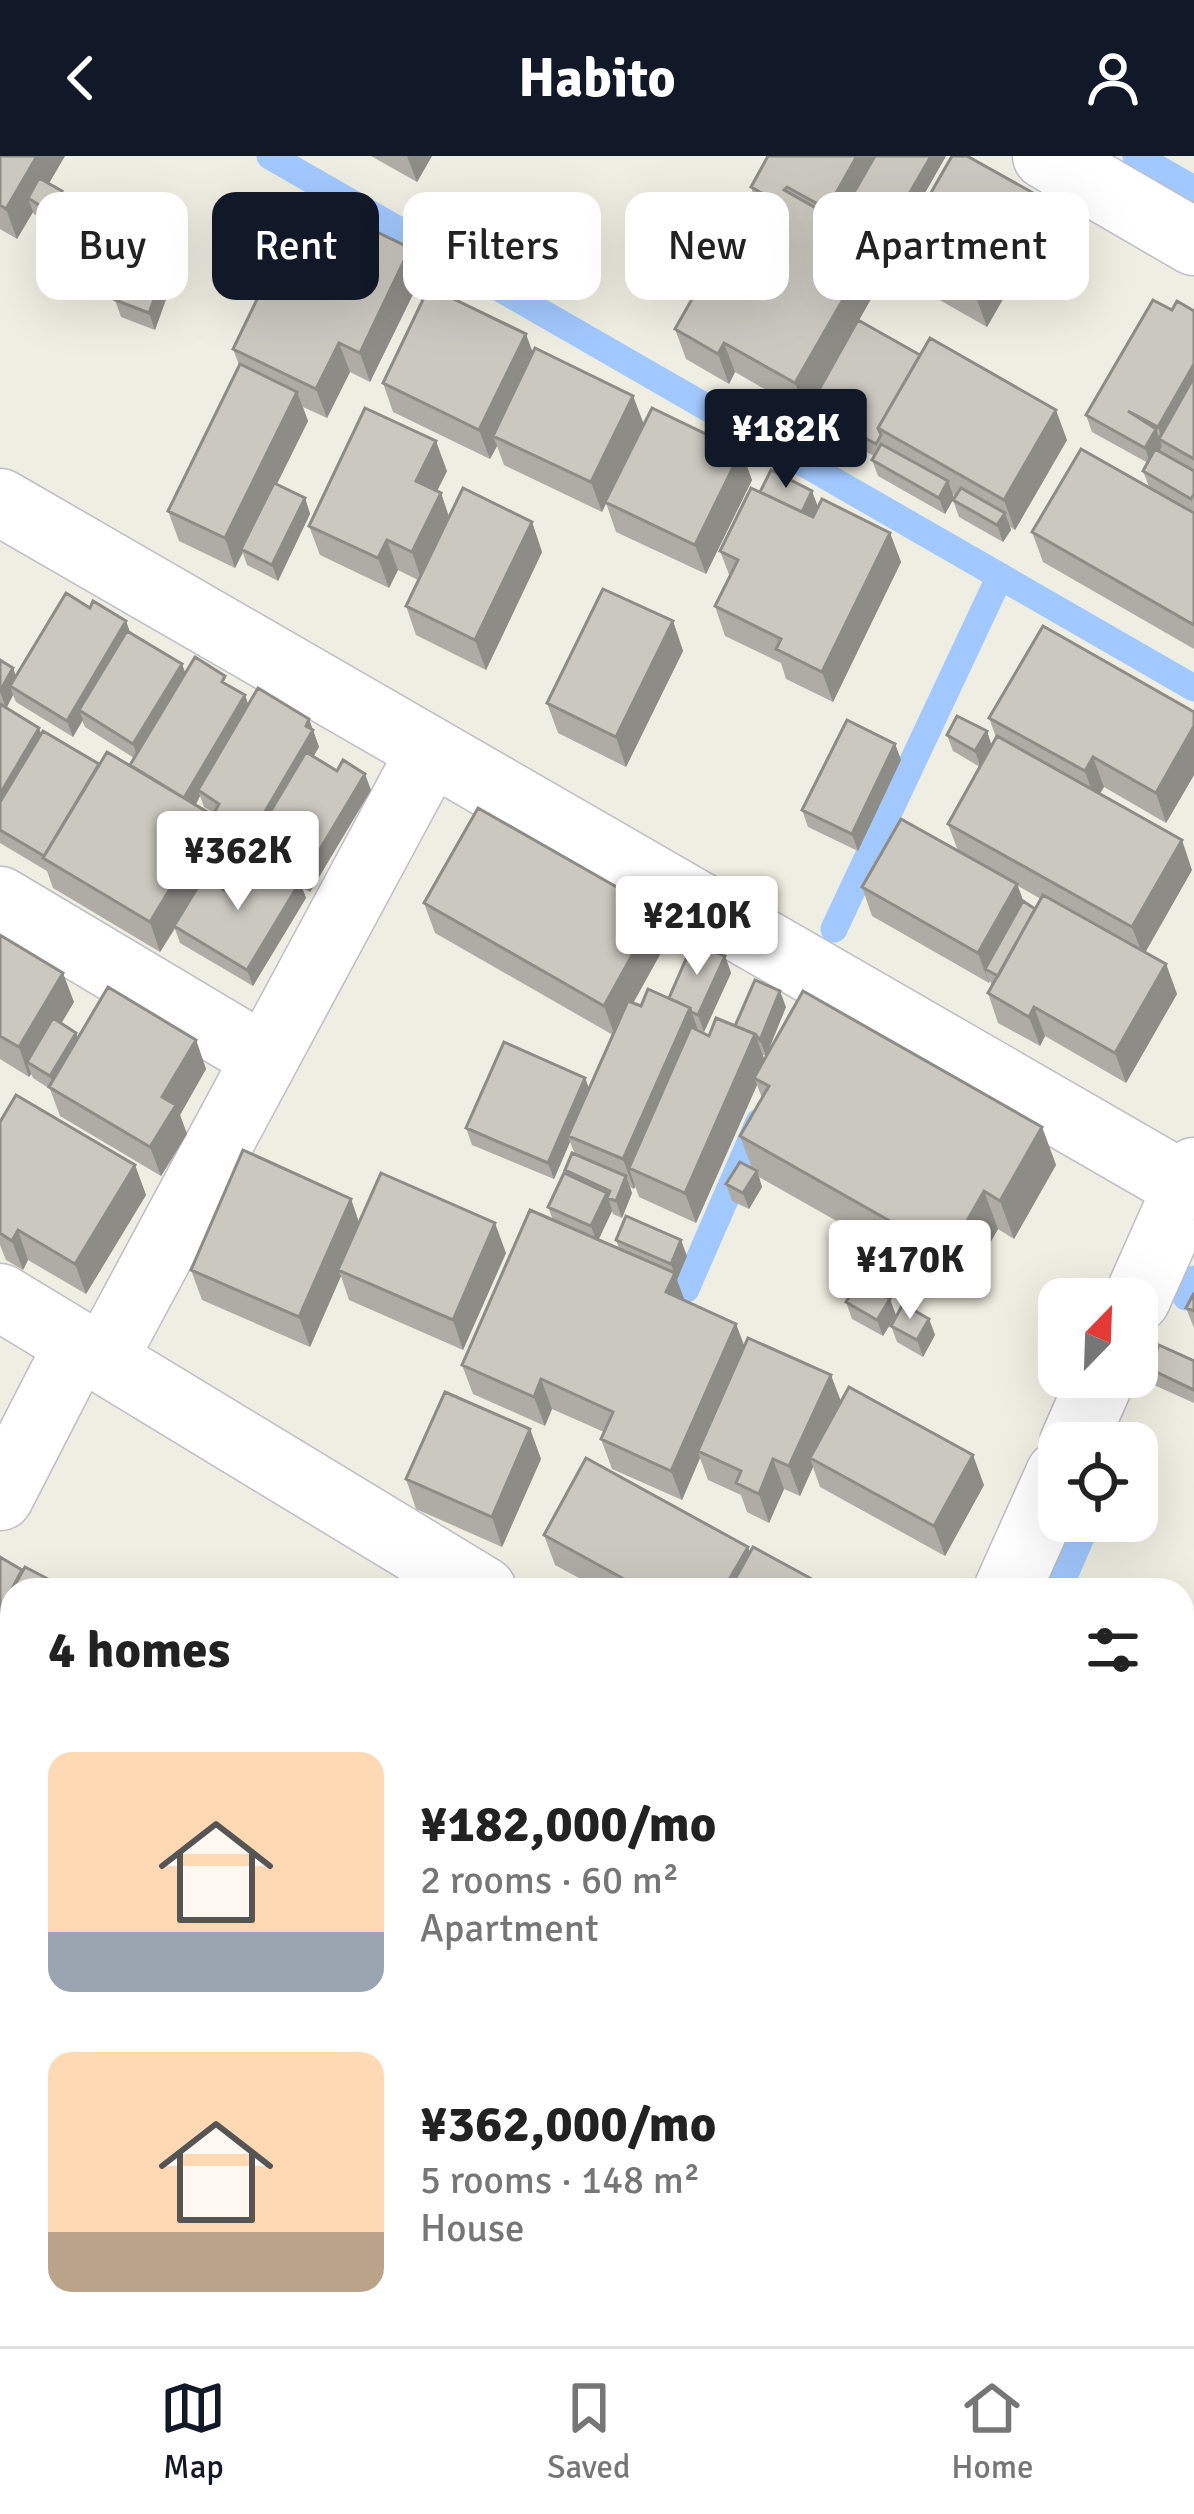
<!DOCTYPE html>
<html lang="en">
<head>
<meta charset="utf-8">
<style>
  :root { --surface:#fff; --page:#f6f6f6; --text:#222; --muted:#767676; --line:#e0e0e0; --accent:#111827 }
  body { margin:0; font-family:Signika,sans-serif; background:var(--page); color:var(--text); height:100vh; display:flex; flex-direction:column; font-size:45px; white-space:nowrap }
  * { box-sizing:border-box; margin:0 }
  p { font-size:39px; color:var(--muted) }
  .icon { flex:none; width:66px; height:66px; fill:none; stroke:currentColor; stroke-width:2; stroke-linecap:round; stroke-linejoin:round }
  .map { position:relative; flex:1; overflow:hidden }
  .drawer { position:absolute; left:0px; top:1422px; width:1194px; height:768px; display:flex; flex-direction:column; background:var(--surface); border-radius:36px 36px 0 0; box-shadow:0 12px 48px #0002 }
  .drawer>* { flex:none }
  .top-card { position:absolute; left:36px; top:36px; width:1122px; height:108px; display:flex; gap:24px }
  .needle { width:78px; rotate:23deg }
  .buttons { position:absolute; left:1038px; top:1122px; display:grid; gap:24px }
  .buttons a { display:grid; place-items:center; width:120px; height:120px; border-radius:24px; background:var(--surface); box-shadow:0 12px 48px #0002; font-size:60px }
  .price { position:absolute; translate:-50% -102px; padding:0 27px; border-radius:12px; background:#fff; color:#222; font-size:39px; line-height:78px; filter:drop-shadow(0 3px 6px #0008) }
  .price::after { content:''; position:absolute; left:50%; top:72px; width:36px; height:27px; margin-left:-18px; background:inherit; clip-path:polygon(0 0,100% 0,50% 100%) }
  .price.active { background:var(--accent); color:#fff }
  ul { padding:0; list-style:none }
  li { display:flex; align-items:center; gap:36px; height:300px; padding:0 48px }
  li span { display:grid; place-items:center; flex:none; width:336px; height:240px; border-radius:24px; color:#555 }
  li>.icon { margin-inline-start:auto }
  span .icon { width:144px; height:144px; fill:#fffc; stroke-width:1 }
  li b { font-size:51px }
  h2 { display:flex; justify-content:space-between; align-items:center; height:144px; padding:0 48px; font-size:51px }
  .pill { padding:0 42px; border-radius:24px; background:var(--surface); box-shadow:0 12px 48px #0002; font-size:42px; line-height:108px }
  .pill.active { background:var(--accent); color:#fff }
  header { display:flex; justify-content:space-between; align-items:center; height:156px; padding:0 48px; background:var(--accent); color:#fff; font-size:54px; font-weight:700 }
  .tab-bar { display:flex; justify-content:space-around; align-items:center; height:168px; border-top:3px solid var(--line); background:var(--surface); font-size:33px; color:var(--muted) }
  .tab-bar a { display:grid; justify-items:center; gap:6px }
  .tab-bar .active { color:var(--accent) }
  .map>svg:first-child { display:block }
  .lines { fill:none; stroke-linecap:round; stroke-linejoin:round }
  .stream { stroke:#a2c9ff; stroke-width:27 }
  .street-casing { stroke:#bcbec5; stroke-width:69 }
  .street { stroke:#fff; stroke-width:66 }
  .wall { fill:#aeaca4; fill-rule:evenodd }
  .shaded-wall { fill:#8d8c86 }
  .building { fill:#cac8bf; stroke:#8d8c86; stroke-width:3 }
</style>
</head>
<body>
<header><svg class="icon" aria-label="back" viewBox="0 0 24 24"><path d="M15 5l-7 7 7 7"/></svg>Habito<svg class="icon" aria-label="person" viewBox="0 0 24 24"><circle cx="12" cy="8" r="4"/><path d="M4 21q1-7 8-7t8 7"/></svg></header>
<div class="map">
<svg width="1194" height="2190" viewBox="0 0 1194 2190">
  <rect width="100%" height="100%" fill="#efeee2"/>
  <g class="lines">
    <!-- stream -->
    <path class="stream" d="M270,0L1194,532
      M1136,0L1194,33
      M834,773L1000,420
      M686,1133L759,966
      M1186,1141L1194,1123
      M1058,1434L1088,1365
      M1182,1521L1194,1527
      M0,2174L30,2190"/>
    <!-- street casing -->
    <g class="street-casing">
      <path id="street" d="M1046,0L1194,86
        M0,346L1187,1031
        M0,744L265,902
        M0,1141L483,1434
        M1137,1143L1194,1015
        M103,1204L430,596
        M1073,1287L1102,1221
        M0,1341L78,1189
        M1007,1434L1059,1318
        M0,2138L12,2144
        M1182,2145L1194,2151
        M76,2178L98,2190
        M670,2190L675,2178"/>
    </g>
    <!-- street -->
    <use href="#street" class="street"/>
  </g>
  <!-- wall -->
  <path class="wall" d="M0,0L62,35L68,51L56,73L34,58L33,56L17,83L0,73Z
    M371,0H432L417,26Z
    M946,0L885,107L883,106L887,115L859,164L1067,284L1015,374L1010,371L1011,374L1003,386L959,361L953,344L956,340L953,338L954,342L945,358L878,320L872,304L874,300L848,286L850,290L843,302L807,282L801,266L806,257L735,216L729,228L686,203L675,173L759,83L769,65L761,61L751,31Z
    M1035,38L1046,68L987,171L908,126L897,96Z
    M410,92L421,122L370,226L350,216L327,262L303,251L308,265L277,328L305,342L310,358L278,425L247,409L243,397L235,412L179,385L168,355L239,209L233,193Z
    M167,108L173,124L155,174L121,161L115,144Z
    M1172,154L1194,155V493L1043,406L1032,376L1149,331L1143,315L1148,307L1092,276L1086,259Z
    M533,198L633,240L644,269L741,295L752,324L706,418L616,376L606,347L602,356L504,309L497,290L490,303L393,256L383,227Z
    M447,315L437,335L441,337L449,361L532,366L542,396L486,514L416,479L406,450L418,424L398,414L389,432L320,399L309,370Z
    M760,336L818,350L890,377L901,406L833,546L786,523L781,507L725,480L715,450L730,421L720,395Z
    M90,452L126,465L130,477L185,517L229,530L245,539L248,549L309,563L319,591L313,601L371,634L310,736L302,732L306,742L253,830L180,787L175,773L160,796L53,732L47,715L0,687V504L13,512L16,520ZM13,539L16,546L73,581L82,564L85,571L134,602L130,609L99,608L42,578L6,552ZM200,640L204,651L214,657L213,659L196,649ZM223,685L253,703L255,699L257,704L267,711L258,725L224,734L205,722L225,689Z
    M673,465L683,495L626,611L558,577L547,547Z
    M1194,556V619L1166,667L1104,631L1100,638L1192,714L1145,797L1166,808L1177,838L1126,927L1045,880L1040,890L998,867L988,837L992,830L990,825L989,827L872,760L862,731L958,695L948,668L980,611L953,595L947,579L987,575L992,590L996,581L989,562ZM1018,730L1041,743L1035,753L1023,745Z
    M895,588L901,604L858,695L808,671L802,654Z
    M424,747L668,784L633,847L641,850L669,842L725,800L731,817L704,876L697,872L698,875L709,880L786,851L766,900L763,899L764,904L1042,971L1056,1009L1014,1083L998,1073L962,1136L759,1021L762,1031L749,1053L732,1045L726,1028L752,1012L740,980L762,942L757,929L696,1067L639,1041L635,1030L634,1033L630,1031L632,1037L622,1062L613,1058L612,1055L598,1084L619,1092L616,1084L687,1100L677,1124L685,1145L736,1168L744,1190L984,1329L945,1400L820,1331L813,1311L800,1340L784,1333L769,1367L747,1356L741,1339L708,1324L700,1302L682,1344L612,1313L601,1283L604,1276L552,1253L545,1270L473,1238L462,1209L553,1064L548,1051L566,1018L565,1014L575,998L570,986L554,1023L472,989L466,972L585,922L589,932L613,879L435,777Z
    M0,779L74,846L61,868L76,877L78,882L196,884L206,913L180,959L187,978L161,1020L60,960L50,933L33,922L31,918L29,921L0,903Z
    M0,966L135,1009L146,1039L86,1138L28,1104L23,1114L6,1104L0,1089Z
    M351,1043L359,1066L506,1097L463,1194L349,1144L341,1120L310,1191L202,1144L191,1114Z
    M1194,1137V1172L1186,1152Z
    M846,1146L896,1159L883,1180L852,1163Z
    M929,1163L935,1179L923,1201L897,1186L891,1170Z
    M1194,1205V1247L1154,1229L1148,1212Z
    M530,1273L541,1303L502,1391L416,1353L406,1323Z
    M544,1379L750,1396L832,1434H601L555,1409Z
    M0,1401L12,1434V1548L0,1542Z
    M1182,1536L1194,1541V1674L1182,1668Z
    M0,1578L12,1587V1609L8,1617L0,1613Z
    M12,1887V1939L1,1910Z
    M0,1949L12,1954V1996L0,1991Z
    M933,2178H1128L1121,2190H957Z"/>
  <!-- shaded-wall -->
  <path class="shaded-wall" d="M37,0H65L37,48L28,42L33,56L17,83L6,53Z
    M407,0H432L417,26Z
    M857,0H885L838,82L827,53Z
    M931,0H946L885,107L879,90Z
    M62,35L68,51L56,73L50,56Z
    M1035,38L1046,68L987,171L976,141Z
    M876,86L887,115L806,257L795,227Z
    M410,92L421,122L370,226L360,197Z
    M167,108L173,124L155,174L149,157Z
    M526,178L537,208L493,280L497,290L490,303L479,274Z
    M339,187L350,216L327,262L316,233Z
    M724,187L735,216L729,228L718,198Z
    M1194,208V235L1164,288L1158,271Z
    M297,236L308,265L244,394L241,393L242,397L235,412L225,382Z
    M633,240L644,269L602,356L591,326Z
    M1056,254L1067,284L1015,374L1004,344Z
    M844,273L850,290L843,302L837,286Z
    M1156,273L1162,290L1151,309L1145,292Z
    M436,285L447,315L427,355L416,325Z
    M741,295L752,324L706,418L695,389Z
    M948,325L954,342L945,358L939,342Z
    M812,335L818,351L805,378L799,362Z
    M441,337L451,367L422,426L412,396Z
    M305,342L310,358L278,425L272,409Z
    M1005,357L1011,374L1003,386L997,369Z
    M532,366L542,396L486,514L475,484Z
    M890,377L901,406L833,546L822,516Z
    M387,384L398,414L389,432L378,402Z
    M126,465L132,482L79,554L83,564L73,581L67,565Z
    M673,465L683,495L626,611L616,581Z
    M182,508L188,524L139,605L133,588Z
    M13,512L19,529L10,530L13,539L6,553L0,535Z
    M245,539L251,556L198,634L200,640L189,660L183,643Z
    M309,563L319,591L258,693L251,688L255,699L253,703L247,686Z
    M1194,570V619L1166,667L1156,637Z
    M39,572L45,588L0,664V638Z
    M987,575L992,592L981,612L975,595Z
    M895,588L901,604L858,695L852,678Z
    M1093,601L1104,631L1095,645L1085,615Z
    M365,618L371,634L310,736L304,720Z
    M214,660L225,689L160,796L150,766Z
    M1182,684L1192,714L1143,800L1132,771Z
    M300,726L306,742L253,830L247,814Z
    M1017,728L1028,758L985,813L989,827L978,797Z
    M657,754L668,784L615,880L604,850Z
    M725,800L731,817L704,876L698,859Z
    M1166,808L1177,838L1126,927L1115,897Z
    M63,817L74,846L35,911L27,906L31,918L29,921L19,891Z
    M780,835L786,851L766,900L760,884Z
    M1034,851L1045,880L1040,890L1029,861Z
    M690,852L701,882L629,1012L635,1030L634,1033L623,1003Z
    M76,877L82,893L56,937L50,920Z
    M755,878L766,908L754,922L757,929L696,1067L685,1037Z
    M196,884L206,913L180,959L187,978L161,1020L150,991L162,941Z
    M585,922L591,938L568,980L570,986L554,1023L548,1007Z
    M1042,971L1056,1009L1014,1083L1000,1045Z
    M135,1009L146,1039L86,1138L75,1108Z
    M757,1015L762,1031L749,1053L743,1037Z
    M626,1020L632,1037L622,1062L616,1045Z
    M984,1035L998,1073L962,1136L948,1098Z
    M607,1037L612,1055L597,1087L591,1070Z
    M351,1043L361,1073L338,1114L341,1120L310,1191L299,1161Z
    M495,1067L506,1097L463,1194L453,1164Z
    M18,1074L28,1104L23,1114L12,1085Z
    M681,1084L687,1100L677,1124L685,1146L666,1136L674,1117L671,1108Z
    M890,1143L896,1159L883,1180L877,1164Z
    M929,1163L935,1179L923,1201L917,1184Z
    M736,1168L747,1197L698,1295L700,1302L682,1344L671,1315Z
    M831,1219L842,1248L810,1302L813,1311L800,1340L789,1310Z
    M541,1223L552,1253L545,1270L534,1241Z
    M530,1273L541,1303L502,1391L492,1361Z
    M973,1299L984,1329L945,1400L934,1370Z
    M773,1303L784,1333L769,1367L759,1338Z
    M748,1391L758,1420L751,1434H723Z
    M11,1584L12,1609L8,1617L2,1600Z
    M12,1684V1712L0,1735V1708Z
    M976,2178H999L985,2180L989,2190H980Z
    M1101,2178H1128L1121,2190H1095Z"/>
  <!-- building -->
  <path class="building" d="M0,0H37L6,53L0,49Z
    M768,0H857L827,53L787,31L784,34L876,86L795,227L724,187L718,198L675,173L734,69L759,83L780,47L751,31Z
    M875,0H931L879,90L876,86L838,64Z
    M952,0H967L1035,38L976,141L897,96Z
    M39,22L62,35L50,56L28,42Z
    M306,42L410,92L360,197L339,187L316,233L233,193Z
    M133,95L167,108L149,157L115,144Z
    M429,131L526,178L479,274L383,227Z
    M1153,144L1172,154L1177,145L1194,155V208L1158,271L1128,255L1156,273L1145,292L1086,259Z
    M858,164L920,199L878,272L881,279L876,288L836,266L844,273L837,286L801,266Z
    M930,182L1056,254L1004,344L878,272Z
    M535,192L633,240L591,326L493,280Z
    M240,208L297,236L225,382L168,355Z
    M1194,221V303L1159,283Z
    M365,252L436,285L416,325L441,337L412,396L387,384L378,402L309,370Z
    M652,252L741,295L695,389L605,346Z
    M881,288L948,325L939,342L872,304Z
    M1081,293L1194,357V469L1032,376Z
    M1155,293L1194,315V338L1191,343L1143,315Z
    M771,314L812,335L802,356L760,336Z
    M274,327L305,342L272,409L241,393Z
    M463,332L532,366L475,484L406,450Z
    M751,332L813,361L822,343L890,377L822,516L776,493L781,483L715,450L738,404L720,395Z
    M961,332L1005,357L997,369L953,344Z
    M603,433L673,465L616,581L547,547Z
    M66,437L90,452L93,445L126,465L67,565L10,530Z
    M1043,470L1194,556V570L1156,637L1093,601L1085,615L989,562Z
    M127,475L182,508L133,588L79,554Z
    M195,501L225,520L222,526L245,539L184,642L130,609Z
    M0,504L13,512L0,535Z
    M258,532L309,563L306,570L313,574L247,686L217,669L213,659L219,648L198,634Z
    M0,548L39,572L0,638Z
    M957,560L987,575L975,595L947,579Z
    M847,564L895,588L852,678L802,654Z
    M43,575L99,608L44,700L0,674V646Z
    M997,580L1182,684L1132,771L948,668Z
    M107,596L214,660L150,766L43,702Z
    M306,596L337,615L343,604L365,618L304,720L251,688Z
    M478,652L657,754L604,850L424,747Z
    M901,663L1017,728L978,797L862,731Z
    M269,708L300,726L247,814L174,770L204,721L224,734L236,713L258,725Z
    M1043,739L1166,808L1115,897L1034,851L1029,861L988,837Z
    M1023,745L1035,753L998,820L985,813Z
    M0,779L63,817L19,891L0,880Z
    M693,787L725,800L698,859L691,856L690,852L669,842Z
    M755,824L780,835L760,884L755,878L735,870Z
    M108,831L196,884L162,941L176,949L150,991L49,931Z
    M648,833L690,852L623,1003L568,980L628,845L641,850Z
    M803,835L1042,971L1000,1045L984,1035L948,1098L740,980L769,930L754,922Z
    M53,862L76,877L50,920L27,906Z
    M716,862L755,878L685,1037L629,1012L691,871L709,880Z
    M504,886L585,922L548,1007L466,972Z
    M16,939L135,1009L75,1108L18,1074L12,1085L0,1077V966Z
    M243,994L351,1043L299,1161L191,1114Z
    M572,997L626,1020L616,1045L607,1042L610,1035L565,1014Z
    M740,1006L757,1015L743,1037L726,1028Z
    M381,1017L495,1067L453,1164L338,1114Z
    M564,1017L607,1037L591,1070L548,1051Z
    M530,1054L675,1117L666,1136L736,1168L671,1315L601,1283L613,1256L541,1223L534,1241L462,1209Z
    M626,1060L681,1084L671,1108L616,1084Z
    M859,1125L890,1143L877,1164L846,1146Z
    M1194,1137V1155L1186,1152Z
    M903,1148L929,1163L917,1184L891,1170Z
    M748,1182L831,1219L789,1310L773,1303L759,1338L736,1327L741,1315L698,1295Z
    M1159,1189L1194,1205V1234L1148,1212Z
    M849,1231L973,1299L934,1370L810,1302Z
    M445,1236L530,1273L492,1361L406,1323Z
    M586,1302L748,1391L723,1434H644L544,1379Z
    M753,1391L832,1434H729Z
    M0,1401L22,1414L0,1455Z
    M25,1411L69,1434H12V1525L0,1518V1455Z
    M1182,1536L1194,1541V1650L1182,1644Z
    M0,1578L11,1584L2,1600H0Z
    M6,1618L12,1621V1684L0,1708V1628Z
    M12,1887V1915L1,1910Z
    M0,1949L12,1954V1983L0,1977Z
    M305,2178H429L452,2190H299Z
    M986,2178H1101L1095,2190H1005L985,2180Z"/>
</svg>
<div class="buttons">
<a><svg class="needle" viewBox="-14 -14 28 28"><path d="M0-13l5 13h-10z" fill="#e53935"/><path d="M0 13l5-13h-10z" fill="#767676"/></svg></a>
<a><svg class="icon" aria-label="locate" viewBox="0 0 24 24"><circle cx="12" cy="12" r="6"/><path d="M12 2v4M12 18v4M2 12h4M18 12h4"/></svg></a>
</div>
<b class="price active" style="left:786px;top:335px">¥182K</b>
<b class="price" style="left:238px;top:757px">¥362K</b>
<b class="price" style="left:697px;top:822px">¥210K</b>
<b class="price" style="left:910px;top:1166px">¥170K</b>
<div class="top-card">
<a class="pill">Buy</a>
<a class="pill active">Rent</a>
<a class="pill">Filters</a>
<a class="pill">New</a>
<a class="pill">Apartment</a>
</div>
<section class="drawer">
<h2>4 homes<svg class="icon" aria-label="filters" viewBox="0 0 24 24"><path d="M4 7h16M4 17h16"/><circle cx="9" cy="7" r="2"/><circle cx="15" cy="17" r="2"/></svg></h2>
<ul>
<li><span style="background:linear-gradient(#ffd9b3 75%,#9aa5b1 0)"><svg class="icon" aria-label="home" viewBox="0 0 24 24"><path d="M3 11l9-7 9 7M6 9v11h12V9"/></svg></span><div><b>¥182,000/mo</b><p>2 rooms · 60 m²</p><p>Apartment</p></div></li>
<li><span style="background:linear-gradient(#ffd9b3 75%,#b9a48a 0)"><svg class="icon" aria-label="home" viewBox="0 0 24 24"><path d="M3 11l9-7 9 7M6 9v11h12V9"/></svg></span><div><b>¥362,000/mo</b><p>5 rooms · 148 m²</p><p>House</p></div></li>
</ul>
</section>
</div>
<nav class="tab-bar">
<a class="active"><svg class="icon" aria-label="map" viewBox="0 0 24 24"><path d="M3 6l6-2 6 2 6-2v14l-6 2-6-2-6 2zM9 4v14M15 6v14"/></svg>Map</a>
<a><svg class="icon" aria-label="saved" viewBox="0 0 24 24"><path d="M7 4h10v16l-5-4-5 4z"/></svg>Saved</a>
<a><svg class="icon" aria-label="home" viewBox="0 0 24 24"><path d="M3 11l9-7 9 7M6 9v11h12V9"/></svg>Home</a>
</nav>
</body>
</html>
